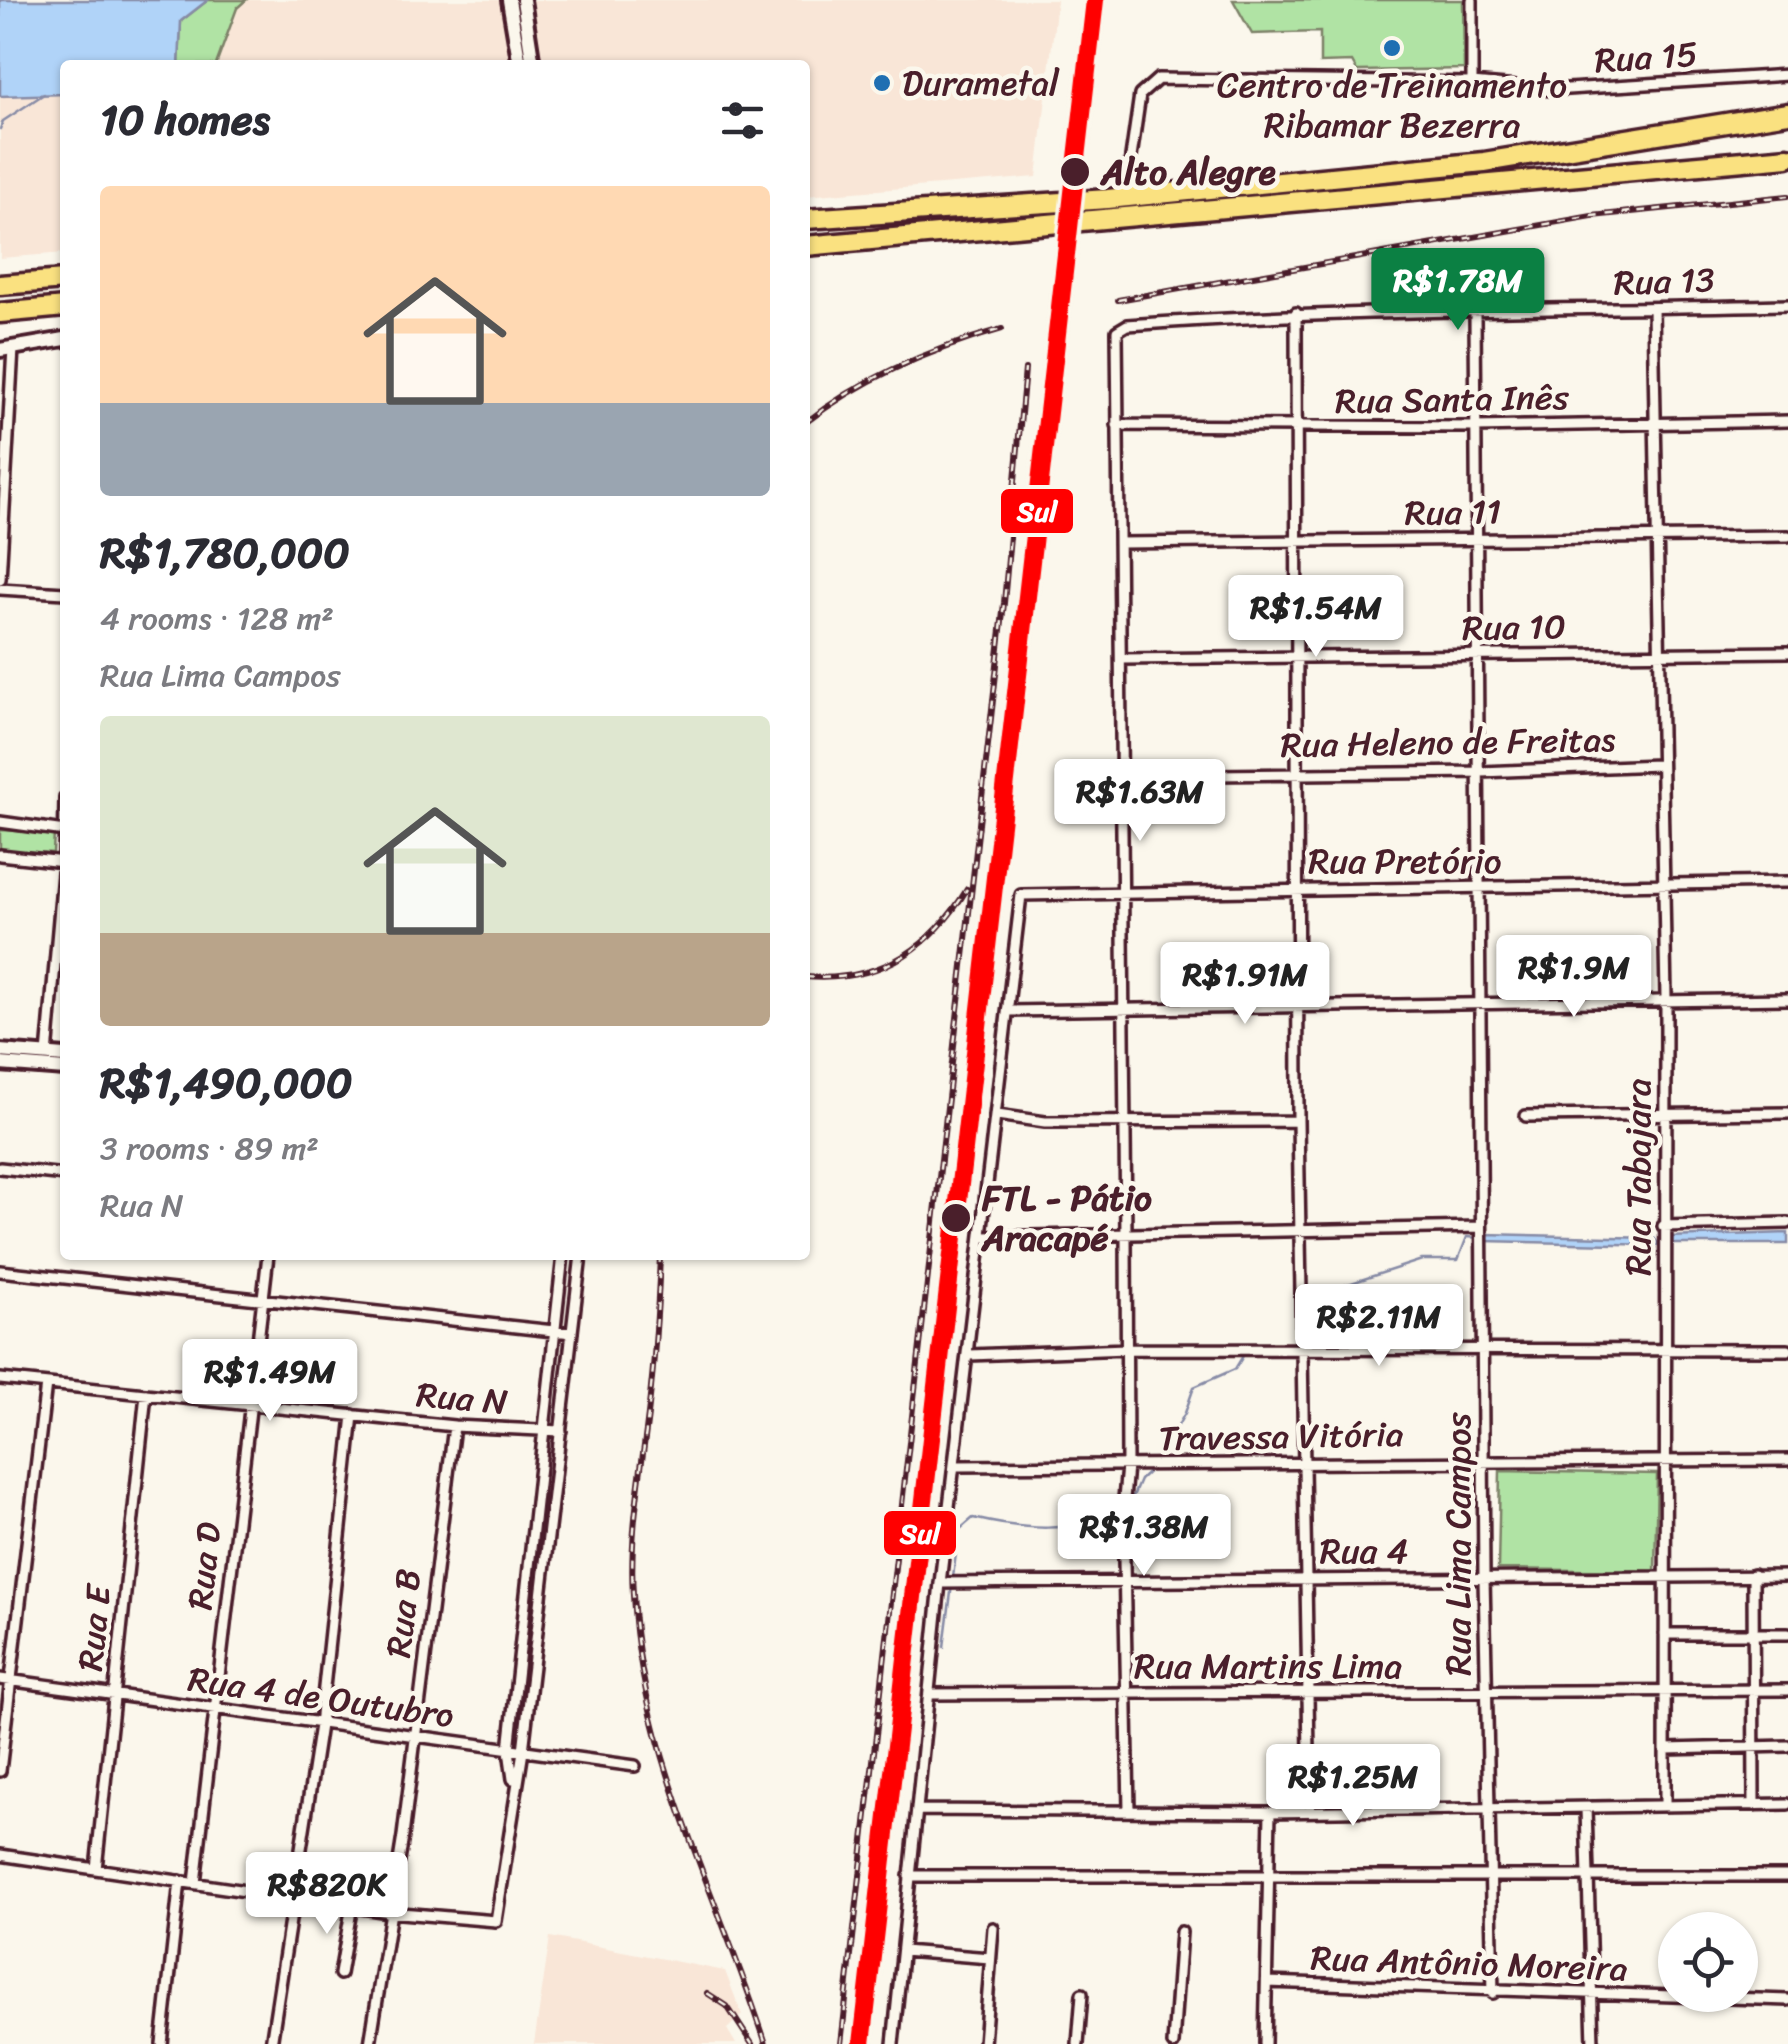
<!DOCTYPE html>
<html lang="en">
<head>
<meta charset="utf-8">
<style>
  :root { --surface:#fff; --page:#f7f7f7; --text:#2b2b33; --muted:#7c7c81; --accent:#0b8043 }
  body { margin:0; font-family:Sriracha,sans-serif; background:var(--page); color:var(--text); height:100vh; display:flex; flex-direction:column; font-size:38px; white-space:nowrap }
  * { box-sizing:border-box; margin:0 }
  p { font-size:32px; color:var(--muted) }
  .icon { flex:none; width:55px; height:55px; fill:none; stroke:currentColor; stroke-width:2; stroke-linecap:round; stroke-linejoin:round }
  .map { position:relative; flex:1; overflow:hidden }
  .side { position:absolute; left:60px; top:60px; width:750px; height:1200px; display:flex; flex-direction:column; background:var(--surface); border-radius:10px; box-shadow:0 2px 8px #0004 }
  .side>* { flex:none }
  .buttons { position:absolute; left:1658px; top:1912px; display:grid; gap:20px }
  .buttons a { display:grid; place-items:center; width:100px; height:100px; border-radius:50%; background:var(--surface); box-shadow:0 2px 8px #0004; font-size:50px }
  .price { position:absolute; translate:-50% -85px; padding:0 22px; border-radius:10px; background:#fff; color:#222; font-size:32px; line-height:65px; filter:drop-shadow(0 2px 5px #0008) }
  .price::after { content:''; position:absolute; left:50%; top:60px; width:30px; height:22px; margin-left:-15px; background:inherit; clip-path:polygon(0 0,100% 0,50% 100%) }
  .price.selected { background:var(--accent); color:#fff }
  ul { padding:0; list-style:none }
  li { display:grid; align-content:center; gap:20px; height:530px; padding:0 40px }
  li span { display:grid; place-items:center; height:310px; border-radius:10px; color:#555 }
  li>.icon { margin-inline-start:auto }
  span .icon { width:180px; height:180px; fill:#fffc; stroke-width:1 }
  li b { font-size:42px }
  h2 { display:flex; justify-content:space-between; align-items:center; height:120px; padding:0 40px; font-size:42px }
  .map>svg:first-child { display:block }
  .built { fill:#f9e6d7 }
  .green { fill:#b0e3a4; stroke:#7d8168; stroke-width:2.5 }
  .water { fill:#b0d3f8; stroke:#878ba6; stroke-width:2.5 }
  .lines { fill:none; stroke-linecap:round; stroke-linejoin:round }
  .stream { stroke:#878ba6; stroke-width:2.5 }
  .street-casing { stroke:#4a1f2b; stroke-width:16 }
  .secondary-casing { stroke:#4a1f2b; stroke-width:20 }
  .highway-casing { stroke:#4a1f2b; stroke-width:25 }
  .street { stroke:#fbf7ec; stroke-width:9 }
  .secondary { stroke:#fbf7ec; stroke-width:12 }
  .highway { stroke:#fae180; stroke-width:18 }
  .rail-casing { stroke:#4a1f2b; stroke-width:6 }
  .rail { stroke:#fbf7ec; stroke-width:2.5; stroke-dasharray:8; stroke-linecap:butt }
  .metro-1-casing { stroke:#fbf7ec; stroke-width:25 }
  .metro-1 { stroke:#f00; stroke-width:18 }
  .poi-dot { fill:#1f6fb2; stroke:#fbf7ec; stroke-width:4 }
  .stop-dot { fill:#4a1f2b; stroke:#fbf7ec; stroke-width:4 }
  .labels { text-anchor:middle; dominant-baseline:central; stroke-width:9; stroke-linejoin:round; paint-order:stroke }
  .street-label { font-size:35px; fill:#4a1f2b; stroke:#fbf7ec }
  .poi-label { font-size:35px; fill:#4a1f2b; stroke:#fbf7ec; text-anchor:start }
  .stop-label { font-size:35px; font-weight:bold; fill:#4a1f2b; stroke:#fbf7ec; text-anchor:start }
  .line-badge { stroke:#fbf7ec; stroke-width:4 }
  .badge-label { font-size:28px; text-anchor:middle; font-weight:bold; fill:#fff }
</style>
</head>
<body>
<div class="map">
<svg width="1788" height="2044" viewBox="0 0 1788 2044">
  <rect width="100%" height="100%" fill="#fbf7ec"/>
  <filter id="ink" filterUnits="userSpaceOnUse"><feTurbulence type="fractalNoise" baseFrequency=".01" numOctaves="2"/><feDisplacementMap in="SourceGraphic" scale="20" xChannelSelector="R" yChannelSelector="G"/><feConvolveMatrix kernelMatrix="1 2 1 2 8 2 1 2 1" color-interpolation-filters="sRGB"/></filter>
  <g filter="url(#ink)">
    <!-- built -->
    <path class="built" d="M0,0H1057L1037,177L805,196V65H65V253L0,258Z
      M550,1937L725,1971L742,2015L727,2029L736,2044H534Z"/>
    <!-- green -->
    <path class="green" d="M208,0H246L237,8L216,65H179L181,21Z
      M1233,0H1463L1464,69L1357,71L1352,62L1320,63V32L1252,34Z
      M0,830L54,833L53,853L0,850Z
      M1500,1471L1657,1474L1655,1571L1498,1569Z"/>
    <!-- water -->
    <path class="water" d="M0,0H208L181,21L179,65H65V94L0,96Z
      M1788,1233V1244H1667V1237Z
      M1485,1234L1654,1238L1659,1245L1485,1241Z"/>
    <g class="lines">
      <!-- stream -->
      <path class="stream" d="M0,129L3,121L44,94
        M1304,1291L1333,1289L1422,1260H1458L1467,1237L1480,1238
        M1249,1344L1296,1343L1297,1338
        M1159,1459L1185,1413L1194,1387L1235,1369L1246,1351
        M1128,1508L1140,1480L1155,1466
        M944,1647L959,1530L973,1518C1024,1530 1072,1534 1121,1511"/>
      <!-- street casing -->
      <g class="street-casing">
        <path id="street" d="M1472,0V83
          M1134,194L1127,185L1140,95L1158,79L1472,83L1552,90L1788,75
          M1653,308L1666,998L1665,1805
          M1296,313L1298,1121L1310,1810
          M1475,314L1484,1578L1493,1993
          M1117,425L1476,427L1788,421
          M1119,543L1788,536
          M0,579L13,348
          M0,589L65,593
          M1122,659L1788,652
          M1120,776L1481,772L1658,765
          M0,822L65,831
          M0,855L64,862
          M1008,1011L1788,999
          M47,1055L64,862L65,798
          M997,1115L1045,1122L1298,1121
          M1526,1116L1788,1113
          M0,1168L65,1175
          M1663,1226L1788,1223
          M983,1237L1481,1227
          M0,1271L572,1333
          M970,1355L1126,1349L1788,1350
          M0,1379L454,1426L561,1431
          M956,1466L1788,1460
          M1753,1575L1754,1805
          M940,1583L1788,1576
          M1665,1634H1788
          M0,1679L635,1766
          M929,1694L1788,1690
          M1666,1749L1788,1746
          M0,1771L46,1384
          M513,1779L509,1750L563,1255
          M1586,1808L1593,2044
          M917,1810L1270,1812L1788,1804
          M1129,1810L1123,1510L1127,1466L1126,1233L1117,331L1127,325C1347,309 1568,310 1788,305
          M0,1855L389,1912L496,1921L523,1751L581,1255
          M96,1869L146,1394
          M909,1876H1788
          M195,1883L268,1255
          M903,1951L990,1958
          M340,1974L352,1905
          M1267,1982L1788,2000
          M162,2044L180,1881
          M271,2044L320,1725L353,1415
          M370,2044L403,1836L454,1426
          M893,2044L940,1583L1021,895L1788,882
          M984,2044L993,1928
          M1078,2044L1082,1994
          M1173,2044L1181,1932
          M1265,2044L1270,1812"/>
      </g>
      <!-- secondary casing -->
      <g class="secondary-casing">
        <path id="secondary" d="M509,0L520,65
          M523,0L533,65
          M0,350L65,339
          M0,1051L65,1056
          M0,1064L65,1069"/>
      </g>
      <!-- highway casing -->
      <g class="highway-casing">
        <path id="highway" d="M805,219L1108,199L1484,162L1788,113
          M805,246L1788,157
          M0,285L65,280
          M0,313L65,307"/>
      </g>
      <!-- street -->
      <use href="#street" class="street"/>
      <!-- secondary -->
      <use href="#secondary" class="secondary"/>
      <!-- highway -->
      <use href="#highway" class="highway"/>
      <!-- rail casing -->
      <g class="rail-casing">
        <path id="rail" d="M1118,300L1592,216L1788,196
          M805,423C864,377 931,349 1002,329
          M805,977C878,983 930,951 967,889
          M660,1255C658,1306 655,1356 649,1406C642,1469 629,1532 633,1595C641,1754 718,1895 766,2044
          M707,1993L727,2006L752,2044
          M841,2044L1004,603L1025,369"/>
      </g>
      <!-- rail -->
      <use href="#rail" class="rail"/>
      <!-- metro-1 casing -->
      <g class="metro-1-casing">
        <path id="metro-1" d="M862,2044L1095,0"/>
      </g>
      <!-- metro-1 -->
      <use href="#metro-1" class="metro-1"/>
    </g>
  </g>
  <!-- markers -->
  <g class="poi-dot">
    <circle cx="1392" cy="48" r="10"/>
    <circle cx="882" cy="83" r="10"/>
  </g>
  <g class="stop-dot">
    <circle cx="1075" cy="172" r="16"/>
    <circle cx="956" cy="1218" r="16"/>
  </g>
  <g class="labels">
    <!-- street labels -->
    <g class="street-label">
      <text transform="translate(1646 57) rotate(-4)">Rua 15</text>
      <text transform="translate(1664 281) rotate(-2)">Rua 13</text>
      <text transform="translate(1452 399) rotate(-1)">Rua Santa Inês</text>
      <text transform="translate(1453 512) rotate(-1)">Rua 11</text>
      <text transform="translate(1514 627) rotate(-1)">Rua 10</text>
      <text transform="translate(1448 742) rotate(-1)">Rua Heleno de Freitas</text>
      <text x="1405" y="861">Rua Pretório</text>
      <text transform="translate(1638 1177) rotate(-90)">Rua Tabajara</text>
      <text transform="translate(462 1398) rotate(5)">Rua N</text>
      <text transform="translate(1281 1436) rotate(-1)">Travessa Vitória</text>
      <text transform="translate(1458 1544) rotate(-90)">Rua Lima Campos</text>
      <text x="1364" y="1551">Rua 4</text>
      <text transform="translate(204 1566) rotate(-84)">Rua D</text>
      <text transform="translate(403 1613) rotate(-83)">Rua B</text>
      <text transform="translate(94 1628) rotate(-84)">Rua E</text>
      <text x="1268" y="1666">Rua Martins Lima</text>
      <text transform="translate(321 1697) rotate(8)">Rua 4 de Outubro</text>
      <text transform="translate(1469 1963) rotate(2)">Rua Antônio Moreira</text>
    </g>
    <!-- poi labels -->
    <g class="poi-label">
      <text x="902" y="83">Durametal</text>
      <text x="1392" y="85" text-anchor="middle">Centro de Treinamento<tspan x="1392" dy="40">Ribamar Bezerra</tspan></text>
    </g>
    <!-- stop labels -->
    <g class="stop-label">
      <text x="1101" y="172">Alto Alegre</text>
      <text x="982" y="1198">FTL - Pátio<tspan x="982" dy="40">Aracapé</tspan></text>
    </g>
  </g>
  <g class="line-badge">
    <rect x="999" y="487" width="76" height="48" rx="10" fill="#f00"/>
    <rect x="882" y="1509" width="76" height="48" rx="10" fill="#f00"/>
  </g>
  <g class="badge-label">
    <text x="1037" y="521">Sul</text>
    <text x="920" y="1543">Sul</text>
  </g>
</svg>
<div class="buttons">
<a><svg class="icon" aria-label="locate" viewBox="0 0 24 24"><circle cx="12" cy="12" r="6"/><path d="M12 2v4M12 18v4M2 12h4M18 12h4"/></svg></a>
</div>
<b class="price selected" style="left:1458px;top:333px">R$1.78M</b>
<b class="price" style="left:1316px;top:660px">R$1.54M</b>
<b class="price" style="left:1140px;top:844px">R$1.63M</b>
<b class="price" style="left:1574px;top:1020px">R$1.9M</b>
<b class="price" style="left:1245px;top:1027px">R$1.91M</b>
<b class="price" style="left:1379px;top:1369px">R$2.11M</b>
<b class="price" style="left:270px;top:1424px">R$1.49M</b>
<b class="price" style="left:1144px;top:1579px">R$1.38M</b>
<b class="price" style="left:1353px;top:1829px">R$1.25M</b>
<b class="price" style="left:327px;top:1937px">R$820K</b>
<section class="side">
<h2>10 homes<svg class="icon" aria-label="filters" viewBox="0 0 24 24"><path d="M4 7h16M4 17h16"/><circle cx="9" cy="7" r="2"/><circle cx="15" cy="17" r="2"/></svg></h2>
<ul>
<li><span style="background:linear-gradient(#ffd9b3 70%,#9aa5b1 0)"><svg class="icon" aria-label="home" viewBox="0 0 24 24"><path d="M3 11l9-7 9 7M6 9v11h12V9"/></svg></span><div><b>R$1,780,000</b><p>4 rooms · 128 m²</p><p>Rua Lima Campos</p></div></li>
<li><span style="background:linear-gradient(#dfe7d0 70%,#b9a48a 0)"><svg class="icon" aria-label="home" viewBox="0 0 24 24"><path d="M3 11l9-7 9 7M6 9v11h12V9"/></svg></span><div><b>R$1,490,000</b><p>3 rooms · 89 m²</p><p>Rua N</p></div></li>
</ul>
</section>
</div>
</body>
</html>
